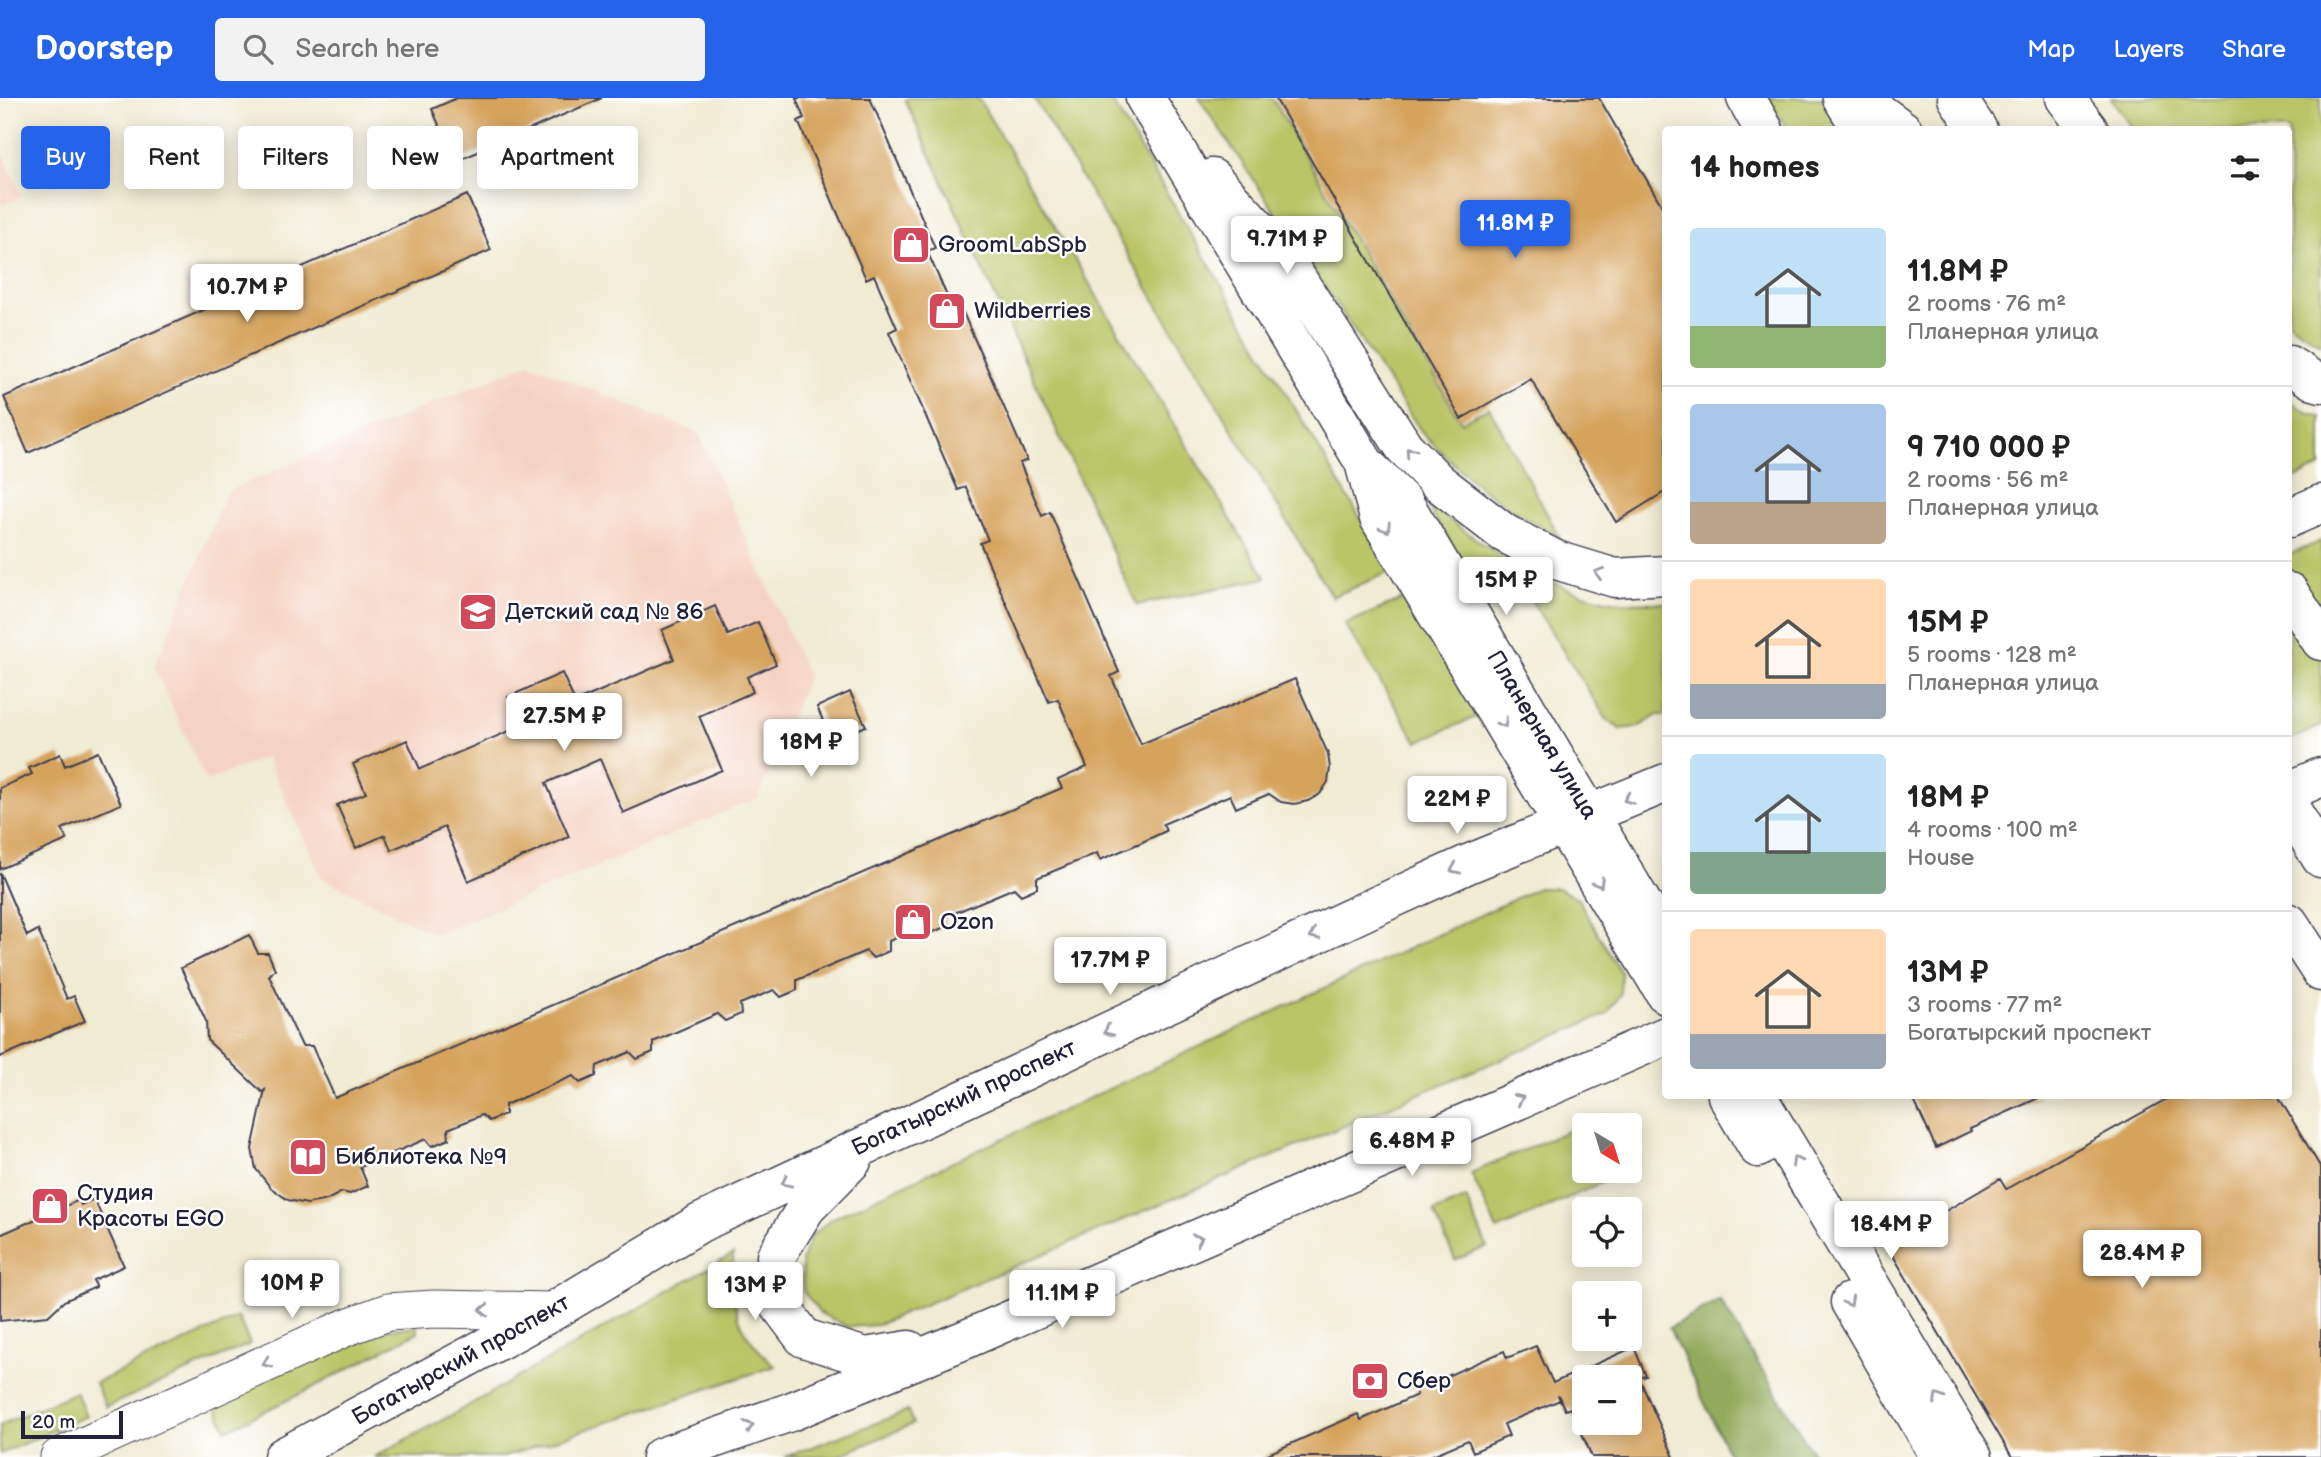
<!DOCTYPE html>
<html lang="en">
<head>
<meta charset="utf-8">
<style>
  :root { --surface:#fff; --page:#f2f2f2; --text:#222; --muted:#767676; --line:#e0e0e0; --accent:#2563eb }
  body { margin:0; font-family:"Balsamiq Sans",sans-serif; background:var(--page); color:var(--text); height:100vh; display:flex; flex-direction:column; font-size:26px; white-space:nowrap }
  * { box-sizing:border-box; margin:0 }
  p { font-size:23px; color:var(--muted) }
  .icon { flex:none; width:38px; height:38px; fill:none; stroke:currentColor; stroke-width:2; stroke-linecap:round; stroke-linejoin:round }
  .map { position:relative; flex:1; overflow:hidden }
  .side { position:absolute; left:1662px; top:28px; width:630px; height:973px; display:flex; flex-direction:column; background:var(--surface); border-radius:7px; box-shadow:0 4px 18px #0003 }
  .side>* { flex:none }
  .banner { position:absolute; left:21px; top:28px; width:665px; height:63px; display:flex; gap:14px }
  .needle { width:46px; rotate:142deg }
  .buttons { position:absolute; left:1572px; top:1015px; display:grid; gap:14px }
  .buttons a { display:grid; place-items:center; width:70px; height:70px; border-radius:7px; background:var(--surface); box-shadow:0 4px 18px #0003; font-size:35px }
  .scale { position:absolute; left:21px; bottom:18px; width:102px; box-sizing:border-box; padding-left:7px; border:4px solid #22223b; border-top:0; font-size:19px; line-height:24px; white-space:nowrap; color:#22223b; -webkit-text-stroke:5px #fff; paint-order:stroke }
  .price { position:absolute; translate:-50% -60px; padding:0 16px; border-radius:7px; background:#fff; color:#222; font-size:23px; line-height:46px; filter:drop-shadow(0 2px 4px #0008) }
  .price::after { content:''; position:absolute; left:50%; top:42px; width:21px; height:16px; margin-left:-10px; background:inherit; clip-path:polygon(0 0,100% 0,50% 100%) }
  .price.current { background:var(--accent); color:#fff }
  ul { padding:0; list-style:none }
  li { display:flex; align-items:center; gap:21px; height:175px; padding:0 28px }
  li+li { border-top:2px solid var(--line) }
  li span { display:grid; place-items:center; flex:none; width:196px; height:140px; border-radius:7px; color:#555 }
  li>.icon { margin-inline-start:auto }
  span .icon { width:84px; height:84px; fill:#fffc; stroke-width:1 }
  li b { font-size:30px }
  h2 { display:flex; justify-content:space-between; align-items:center; height:84px; padding:0 28px; font-size:30px }
  .pill { padding:0 24px; border-radius:7px; background:var(--surface); box-shadow:0 4px 18px #0003; font-size:24px; line-height:63px }
  .pill.current { background:var(--accent); color:#fff }
  header { display:flex; align-items:center; gap:42px; box-sizing:border-box; height:98px; padding:0 35px; background:var(--accent); color:#fff }
  header strong { font-size:33px }
  nav { display:flex; gap:38px; margin-inline-start:auto; font-size:24px }
  .search { width:490px; height:63px; background:var(--page); display:flex; align-items:center; gap:18px; box-sizing:border-box; padding:0 24px; border-radius:7px; color:var(--muted); font-size:26px }
  .map>svg:first-child { display:block }
  .built { fill:#f5d3c2 }
  .green { fill:#b9c566; stroke:#6e7450; stroke-width:2 }
  .forest { fill:#92aa5b; stroke:#5a664b; stroke-width:2 }
  .building { fill:#d5a35b; fill-rule:evenodd }
  .lines { fill:none; stroke-linecap:round; stroke-linejoin:round }
  .minor-casing { stroke:#414052; stroke-width:39 }
  .major-casing { stroke:#414052; stroke-width:41 }
  .highway-casing { stroke:#414052; stroke-width:41 }
  .minor { stroke:#fff; stroke-width:37 }
  .major { stroke:#fff; stroke-width:38 }
  .highway { stroke:#fff; stroke-width:38 }
  .oneway { stroke:#9c9ca7 }
  .labels { text-anchor:middle; dominant-baseline:central; stroke-width:5; stroke-linejoin:round; paint-order:stroke }
  .poi-label { font-size:23px; fill:#22223b; stroke:#fff; text-anchor:start }
  .street-label { font-size:23px; fill:#22223b; stroke:#fff }
</style>
</head>
<body>
<header>
<strong>Doorstep</strong>
<div class="search"><svg class="icon" aria-label="search" viewBox="0 0 24 24"><circle cx="10" cy="10" r="6"/><path d="M15 15l6 6"/></svg>Search here</div>
<nav><a>Map</a><a>Layers</a><a>Share</a></nav>
</header>
<div class="map">
<svg width="2321" height="1359" viewBox="0 0 2321 1359">
  <rect width="100%" height="100%" fill="#fff"/>
  <filter id="ink" filterUnits="userSpaceOnUse"><feTurbulence type="fractalNoise" baseFrequency=".0143" numOctaves="2"/><feDisplacementMap in="SourceGraphic" scale="14" xChannelSelector="R" yChannelSelector="G"/><feConvolveMatrix kernelMatrix="1 2 1 2 8 2 1 2 1" color-interpolation-filters="sRGB"/></filter>
  <filter id="wash" filterUnits="userSpaceOnUse"><feTurbulence type="fractalNoise" baseFrequency=".00686" numOctaves="4" result="noise"/><feDisplacementMap in="SourceGraphic" scale="28" xChannelSelector="R" yChannelSelector="G"/><feGaussianBlur stdDeviation="1.57" result="paint"/><feColorMatrix in="noise" values="0 0 0 0 0 0 0 0 0 0 0 0 0 0 0 0 0 1.4 0 .05"/><feComposite in="paint" operator="in"/></filter>
  <g filter="url(#wash)">
    <rect width="100%" height="100%" fill="#f0ebd3"/>
    <!-- built -->
    <path class="built" d="M0,48L22,99L0,108Z
      M529,265L699,336L808,578L758,700L436,837L322,780L266,659L206,683L154,569L227,393Z"/>
    <!-- green -->
    <path class="green" d="M909,0H978L1266,480L1137,507L905,2Z
      M1034,0H1110L1392,473L1332,499Z
      M1199,0H1272L1461,324L1489,309L1559,438C1499,408 1467,382 1421,333Z
      M1768,0H1820L1866,31H1787Z
      M2111,0H2321V246L2289,225V32L2133,31Z
      M2289,303L2309,315L2321,319V369L2289,383Z
      M1424,403C1482,447 1534,486 1607,502C1625,506 1647,504 1666,505V617H1658L1638,629L1620,631L1607,622L1521,486L1498,489L1464,465Z
      M2321,443V628L2289,642V457Z
      M1408,499L1478,618L1417,644L1345,526Z
      M1538,790H1558L1578,801L1621,875L1620,897L1607,916L877,1227L848,1229L820,1215L803,1193L802,1162L811,1138L833,1120Z
      M1604,1017L1610,1027H1584V1073H1627L1497,1132L1471,1075Z
      M1466,1100L1487,1149L1455,1162L1434,1114Z
      M733,1156C734,1211 732,1229 775,1268L504,1359H374L450,1318Z
      M238,1219L250,1246L106,1309L95,1285Z
      M417,1228L418,1234L312,1290L226,1332L217,1311L218,1300L381,1232Z
      M76,1294L86,1318L0,1356V1327Z
      M908,1313L913,1326L836,1359H785Z"/>
    <!-- forest -->
    <path class="forest" d="M1720,1202L1815,1359H1730L1669,1230Z"/>
    <g id="blocks">
      <!-- building -->
      <path class="building" d="M457,0H602L455,64L432,11Z
        M796,0H870L935,150L927,153L951,207L958,203L1027,362L1020,365L1042,418L1050,414L1119,574L1111,578L1141,646L1295,581L1328,656L1330,670L1328,684L1320,696L1308,703L1294,706L1281,704L1269,696L1236,710L1230,697L1163,726L1166,733L1140,745L1100,762L1097,755L1037,780V790L1021,797L1014,790L945,819V829L929,836L922,829L889,843V853L873,860L866,853L797,882V892L781,899L774,892L740,906L741,916L725,923L717,916L653,944V954L637,961L630,954L597,968L596,978L580,985L573,978L505,1007V1016L489,1023L482,1017L448,1031L449,1041L432,1048L426,1041L360,1069L368,1088L350,1096L342,1094L327,1102L307,1106L288,1102L271,1090L256,1071L252,1051L265,992L262,994L207,942L206,923L181,870L249,837L258,855H268L275,871L269,878L302,948H312L335,1000L1062,690L1058,682L1087,669L1058,601L1049,604L980,445L988,442L966,389L958,392L889,234L897,230L874,177L866,181L798,23L804,20Z
        M1275,0H1599L1666,115V393L1616,424L1531,281L1461,321Z
        M467,97L491,152L28,355L4,299Z
        M715,508L728,537L758,524L776,566L747,579L753,594L699,618L722,672L623,715L600,661L546,685L569,739L468,783L445,729L391,752L385,737L356,750L337,707L366,695L353,666L407,642L420,671L521,628L508,599L562,575L575,604L674,561L662,532Z
        M850,594L866,628L832,643L817,609Z
        M98,654L121,706L62,731L67,742L0,771V690L32,676L29,670L60,656L65,668Z
        M0,775L27,838L38,832L67,901L74,898L85,923L0,959Z
        M1912,998H2043L1970,1031L1971,1033L1936,1050Z
        M2172,998H2278L2321,1070V1359H2012L1885,1144L1913,1128L1915,1131L2000,1081L2006,1091Z
        M94,1101L124,1168L93,1182L96,1189L64,1203L48,1218L0,1223V1137L79,1102L81,1107Z
        M1536,1248L1553,1285L1634,1249L1646,1278L1639,1280L1674,1359H1592L1571,1310L1565,1312L1558,1297L1560,1302L1504,1326L1509,1338L1473,1354L1468,1342L1428,1359H1261L1358,1316L1361,1322L1417,1297L1415,1292L1504,1253L1507,1260ZM1584,1279H1629V1325H1584Z"/>
    </g>
  </g>
  <g filter="url(#ink)">
    <use href="#blocks" fill-opacity="0" stroke="#414052" stroke-width="2"/>
    <g class="lines">
      <!-- minor casing -->
      <g class="minor-casing">
        <path id="minor" d="M59,1359L347,1229L388,1214L434,1211L553,1213"/>
      </g>
      <!-- major casing -->
      <g class="major-casing">
        <path id="major" d="M1145,0L1365,366L1404,405L1666,845
          M1746,0L1764,32
          M1859,0L1903,32
          M2065,0L2089,32
          M1212,80L1280,154L1404,349L1438,384L1504,435L1556,462L1615,480L1666,477
          M2289,267L2314,283L2321,285
          M1365,368L1379,420L1666,897
          M2289,420L2321,406
          M2289,693L2321,679
          M2289,825L2321,874
          M1727,998L1758,1050
          M1757,998L1973,1359
          M852,1063L806,1110L776,1158L780,1208L804,1240L865,1259L909,1252
          M1850,1204L1940,1359
          M283,1359L553,1213L700,1125L1376,808L1468,766L1666,685
          M661,1359L790,1314L964,1242L1666,938"/>
      </g>
      <!-- highway casing -->
      <g class="highway-casing">
        <path id="highway" d="M1842,0L1862,32
          M1957,0L1978,32
          M2289,494L2321,543
          M2289,708L2321,760"/>
      </g>
      <!-- minor -->
      <use href="#minor" class="minor"/>
      <!-- major -->
      <use href="#major" class="major"/>
      <!-- highway -->
      <use href="#highway" class="highway"/>
    </g>
    <!-- one-way arrows -->
    <defs><path id="oneway-chevron" d="M-2-3.5L2.5 0L-2 3.5" fill="none" stroke-width="1.6" stroke-linecap="round" stroke-linejoin="round" transform="scale(1.75)"/></defs>
    <g class="oneway">
      <use href="#oneway-chevron" transform="translate(1410 354) rotate(-132)"/>
      <use href="#oneway-chevron" transform="translate(1386 430) rotate(58)"/>
      <use href="#oneway-chevron" transform="translate(1599 475) rotate(-163)"/>
      <use href="#oneway-chevron" transform="translate(1503 625) rotate(59)"/>
      <use href="#oneway-chevron" transform="translate(1628 701) rotate(158)"/>
      <use href="#oneway-chevron" transform="translate(1455 771) rotate(156)"/>
      <use href="#oneway-chevron" transform="translate(1599 785) rotate(59)"/>
      <use href="#oneway-chevron" transform="translate(1314 837) rotate(155)"/>
      <use href="#oneway-chevron" transform="translate(1108 933) rotate(155)"/>
      <use href="#oneway-chevron" transform="translate(1519 1001) rotate(-24)"/>
      <use href="#oneway-chevron" transform="translate(1796 1063) rotate(-121)"/>
      <use href="#oneway-chevron" transform="translate(786 1084) rotate(155)"/>
      <use href="#oneway-chevron" transform="translate(1198 1141) rotate(-23)"/>
      <use href="#oneway-chevron" transform="translate(1849 1204) rotate(60)"/>
      <use href="#oneway-chevron" transform="translate(484 1212) rotate(-179)"/>
      <use href="#oneway-chevron" transform="translate(267 1265) rotate(156)"/>
      <use href="#oneway-chevron" transform="translate(1938 1300) rotate(-121)"/>
      <use href="#oneway-chevron" transform="translate(749 1328) rotate(-19)"/>
    </g>
  </g>
  <!-- icons -->
  <defs>
    <g id="shop-square" transform="scale(2.0125)"><rect x="-9" y="-9" width="18" height="18" rx="4" fill="#d1495b" stroke="#fff"/><path d="M-5-2.5h2.3a2.7 3.5 0 0 1 5.4 0H5L5.5 6h-11ZM-1.5-2.5h3a1.5 2.3 0 0 0-3 0Z" fill="#fff"/></g>
    <g id="school-square" transform="scale(2.0125)"><rect x="-9" y="-9" width="18" height="18" rx="4" fill="#d1495b" stroke="#fff"/><path d="M0-5L7-2L0 1L-7-2ZM-4 1L0 2.5L4 1V4Q0 6-4 4Z" fill="#fff"/></g>
    <g id="library-square" transform="scale(2.0125)"><rect x="-9" y="-9" width="18" height="18" rx="4" fill="#d1495b" stroke="#fff"/><path d="M-6-4Q-3-5.5-.7-3.5V5Q-3 3-6 4ZM6-4Q3-5.5 .7-3.5V5Q3 3 6 4Z" fill="#fff"/></g>
    <g id="bank-square" transform="scale(2.0125)"><rect x="-9" y="-9" width="18" height="18" rx="4" fill="#d1495b" stroke="#fff"/><path d="M-6-4H6V4H-6ZM0-2.3a2.3 2.3 0 1 0 0 4.6a2.3 2.3 0 1 0 0-4.6Z" fill="#fff"/></g>
  </defs>
  <g fill-rule="evenodd">
    <use href="#shop-square" x="911" y="147"/>
    <use href="#shop-square" x="947" y="213"/>
    <use href="#school-square" x="478" y="514"/>
    <use href="#shop-square" x="913" y="824"/>
    <use href="#library-square" x="308" y="1059"/>
    <use href="#shop-square" x="50" y="1108"/>
    <use href="#bank-square" x="1370" y="1283"/>
  </g>
  <g class="labels">
    <!-- poi labels -->
    <g class="poi-label">
      <text x="938" y="147">GroomLabSpb</text>
      <text x="974" y="213">Wildberries</text>
      <text x="505" y="514">Детский сад № 86</text>
      <text x="940" y="824">Ozon</text>
      <text x="335" y="1059">Библиотека №9</text>
      <text x="77" y="1095">Студия<tspan x="77" dy="26">Красоты EGO</tspan></text>
      <text x="1397" y="1283">Сбер</text>
    </g>
    <!-- street labels -->
    <g class="street-label">
      <text transform="translate(1542 637) rotate(59)">Планерная улица</text>
      <text transform="translate(964 1000) rotate(-25)">Богатырский проспект</text>
      <text transform="translate(461 1262) rotate(-29)">Богатырский проспект</text>
    </g>
  </g>
</svg>
<div class="buttons">
<a><svg class="needle" viewBox="-14 -14 28 28"><path d="M0-13l5 13h-10z" fill="#e53935"/><path d="M0 13l5-13h-10z" fill="#767676"/></svg></a>
<a><svg class="icon" aria-label="locate" viewBox="0 0 24 24"><circle cx="12" cy="12" r="6"/><path d="M12 2v4M12 18v4M2 12h4M18 12h4"/></svg></a>
<a>+</a>
<a>−</a>
</div>
<div class="scale">20 m</div>
<b class="price current" style="left:1515px;top:162px">11.8M ₽</b>
<b class="price" style="left:1287px;top:178px">9.71M ₽</b>
<b class="price" style="left:247px;top:226px">10.7M ₽</b>
<b class="price" style="left:1506px;top:519px">15M ₽</b>
<b class="price" style="left:564px;top:655px">27.5M ₽</b>
<b class="price" style="left:811px;top:681px">18M ₽</b>
<b class="price" style="left:1457px;top:738px">22M ₽</b>
<b class="price" style="left:1110px;top:899px">17.7M ₽</b>
<b class="price" style="left:1412px;top:1080px">6.48M ₽</b>
<b class="price" style="left:1891px;top:1163px">18.4M ₽</b>
<b class="price" style="left:2142px;top:1192px">28.4M ₽</b>
<b class="price" style="left:292px;top:1222px">10M ₽</b>
<b class="price" style="left:755px;top:1224px">13M ₽</b>
<b class="price" style="left:1062px;top:1232px">11.1M ₽</b>
<div class="banner">
<a class="pill current">Buy</a>
<a class="pill">Rent</a>
<a class="pill">Filters</a>
<a class="pill">New</a>
<a class="pill">Apartment</a>
</div>
<section class="side">
<h2>14 homes<svg class="icon" aria-label="filters" viewBox="0 0 24 24"><path d="M4 7h16M4 17h16"/><circle cx="9" cy="7" r="2"/><circle cx="15" cy="17" r="2"/></svg></h2>
<ul>
<li><span style="background:linear-gradient(#bfe0f5 70%,#8fb573 0)"><svg class="icon" aria-label="home" viewBox="0 0 24 24"><path d="M3 11l9-7 9 7M6 9v11h12V9"/></svg></span><div><b>11.8M ₽</b><p>2 rooms · 76 m²</p><p>Планерная улица</p></div></li>
<li><span style="background:linear-gradient(#a9c7e8 70%,#b9a48a 0)"><svg class="icon" aria-label="home" viewBox="0 0 24 24"><path d="M3 11l9-7 9 7M6 9v11h12V9"/></svg></span><div><b>9 710 000 ₽</b><p>2 rooms · 56 m²</p><p>Планерная улица</p></div></li>
<li><span style="background:linear-gradient(#ffd9b3 75%,#9aa5b1 0)"><svg class="icon" aria-label="home" viewBox="0 0 24 24"><path d="M3 11l9-7 9 7M6 9v11h12V9"/></svg></span><div><b>15M ₽</b><p>5 rooms · 128 m²</p><p>Планерная улица</p></div></li>
<li><span style="background:linear-gradient(#bfe0f5 70%,#7fa58c 0)"><svg class="icon" aria-label="home" viewBox="0 0 24 24"><path d="M3 11l9-7 9 7M6 9v11h12V9"/></svg></span><div><b>18M ₽</b><p>4 rooms · 100 m²</p><p>House</p></div></li>
<li><span style="background:linear-gradient(#ffd9b3 75%,#9aa5b1 0)"><svg class="icon" aria-label="home" viewBox="0 0 24 24"><path d="M3 11l9-7 9 7M6 9v11h12V9"/></svg></span><div><b>13M ₽</b><p>3 rooms · 77 m²</p><p>Богатырский проспект</p></div></li>
</ul>
</section>
</div>
</body>
</html>
